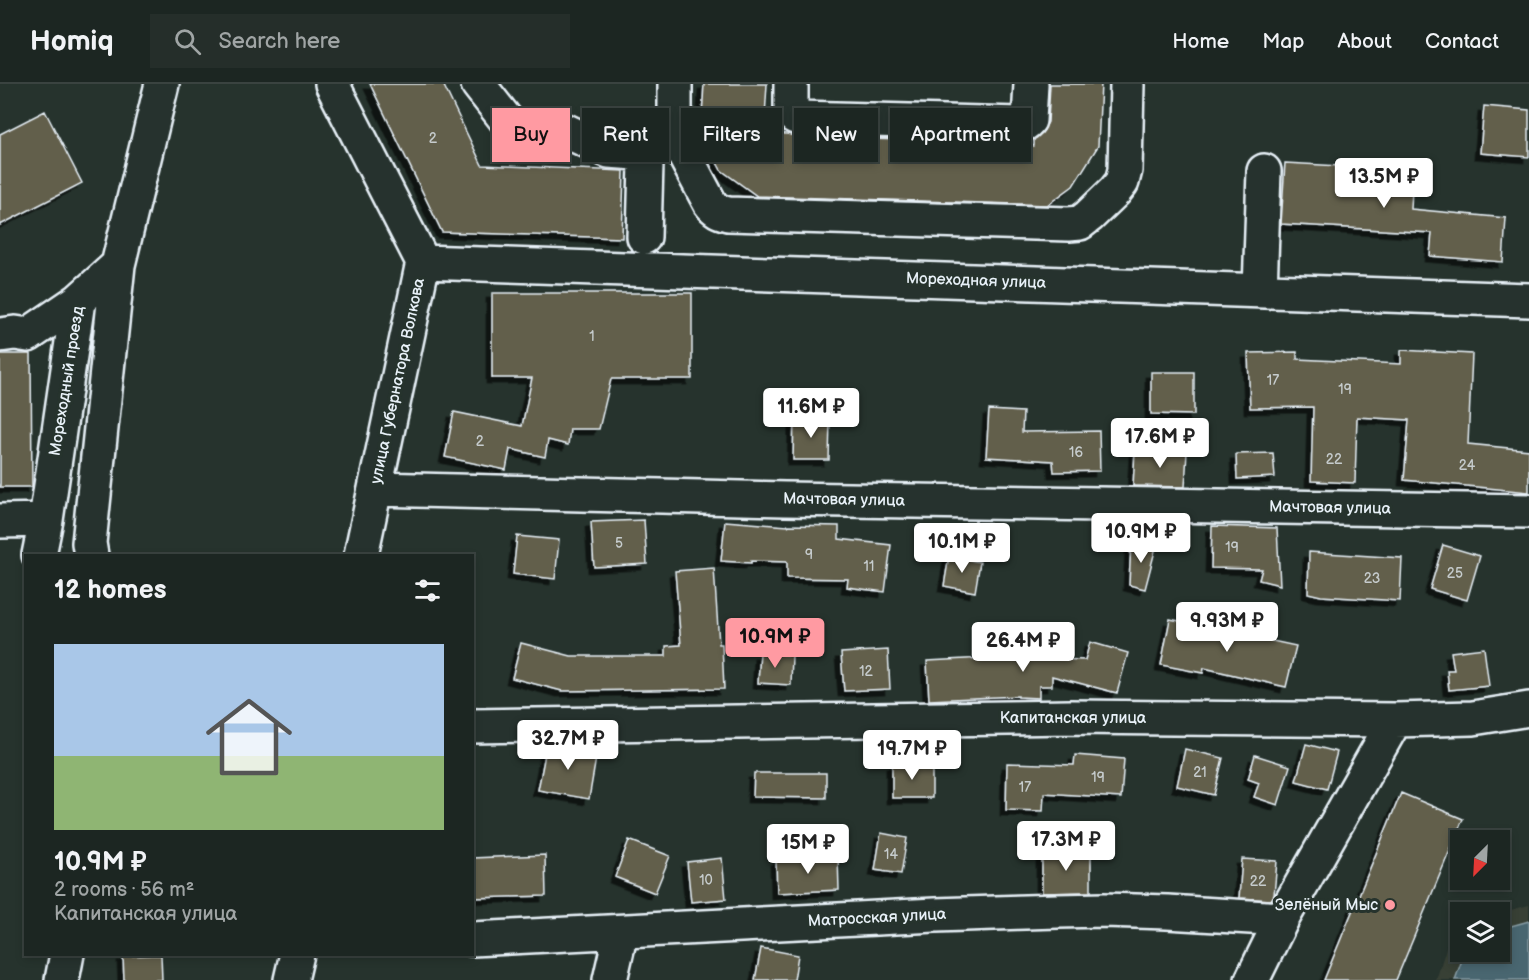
<!DOCTYPE html>
<html lang="en">
<head>
<meta charset="utf-8">
<style>
  :root { --surface:#1c2622; --page:#252e2a; --text:#f1f3f6; --muted:#a0a5a5; --line:#3a4340; --accent:#ff9aa2 }
  body { margin:0; font-family:"Balsamiq Sans",sans-serif; background:var(--page); color:var(--text); height:100vh; display:flex; flex-direction:column; font-size:22px; white-space:nowrap }
  * { box-sizing:border-box; margin:0 }
  p { font-size:20px; color:var(--muted) }
  .icon { flex:none; width:33px; height:33px; fill:none; stroke:currentColor; stroke-width:2; stroke-linecap:round; stroke-linejoin:round }
  .map { position:relative; flex:1; overflow:hidden }
  .drawer { position:absolute; left:24px; top:470px; width:450px; height:402px; display:flex; flex-direction:column; background:var(--surface); border-radius:0px; box-shadow:0 3px 9px #0003,0 0 0 2px var(--line) }
  .drawer>* { flex:none }
  .hud { position:absolute; left:492px; top:24px; width:570px; height:54px; display:flex; gap:12px }
  .needle { width:39px; rotate:204deg }
  .tools { position:absolute; left:1450px; top:746px; display:grid; gap:12px }
  .tools a { display:grid; place-items:center; width:60px; height:60px; border-radius:0px; background:var(--surface); box-shadow:0 3px 9px #0003,0 0 0 2px var(--line); font-size:30px }
  .price { position:absolute; translate:-50% -51px; padding:0 14px; border-radius:6px; background:#fff; color:#222; font-size:20px; line-height:39px; filter:drop-shadow(0 2px 3px #0008) }
  .price::after { content:''; position:absolute; left:50%; top:36px; width:18px; height:14px; margin-left:-9px; background:inherit; clip-path:polygon(0 0,100% 0,50% 100%) }
  .price.current { background:var(--accent); color:#111 }
  ul { padding:0; list-style:none }
  li { display:grid; align-content:center; gap:12px; height:318px; padding:0 30px }
  li span { display:grid; place-items:center; height:186px; border-radius:0px; color:#555 }
  li>.icon { margin-inline-start:auto }
  span .icon { width:108px; height:108px; fill:#fffc; stroke-width:1 }
  li b { font-size:26px }
  h2 { display:flex; justify-content:space-between; align-items:center; height:72px; padding:0 30px; font-size:26px }
  .chip { padding:0 21px; border-radius:0px; background:var(--surface); box-shadow:0 3px 9px #0003,0 0 0 2px var(--line); font-size:21px; line-height:54px }
  .chip.current { background:var(--accent); color:#111 }
  header { display:flex; align-items:center; gap:36px; box-sizing:border-box; height:84px; padding:0 30px; background:var(--surface); border-bottom:2px solid var(--line) }
  header strong { font-size:28px }
  nav { display:flex; gap:33px; margin-inline-start:auto; font-size:21px }
  .search { width:420px; height:54px; background:var(--page); display:flex; align-items:center; gap:15px; box-sizing:border-box; padding:0 21px; border-radius:0px; color:var(--muted); font-size:22px }
  .map>svg:first-child { display:block }
  .built { fill:#384036 }
  .water { fill:#4a6670; stroke:#899ea6; stroke-width:1.5 }
  .building { fill:#625e4b; stroke:#e8f1f8; stroke-width:1.5; filter:url(#shadow) }
  .lines { fill:none; stroke-linecap:round; stroke-linejoin:round }
  .minor-casing { stroke:#e8f1f8; stroke-width:38 }
  .minor { stroke:#26332d; stroke-width:33 }
  .poi-dot { fill:#ff9aa2; stroke:#26332d; stroke-width:2 }
  .labels { text-anchor:middle; dominant-baseline:central; stroke-width:6; stroke-linejoin:round; paint-order:stroke }
  .number-label { font-size:14px; fill:#c6cccd }
  .street-label { font-size:16px; fill:#e8f1f8; stroke:#26332d }
  .poi-label { font-size:16px; fill:#e8f1f8; stroke:#26332d; text-anchor:end }
</style>
</head>
<body>
<header>
<strong>Homiq</strong>
<div class="search"><svg class="icon" aria-label="search" viewBox="0 0 24 24"><circle cx="10" cy="10" r="6"/><path d="M15 15l6 6"/></svg>Search here</div>
<nav><a>Home</a><a>Map</a><a>About</a><a>Contact</a></nav>
</header>
<div class="map">
<svg width="1529" height="896" viewBox="0 0 1529 896">
  <defs>
    <filter id="shadow"><feDropShadow dx="-5.5" dy="5.5" stdDeviation="0" flood-color="#0009"/></filter>
  </defs>
  <rect width="100%" height="100%" fill="#26332d"/>
  <filter id="ink" filterUnits="userSpaceOnUse"><feTurbulence type="fractalNoise" baseFrequency=".0167" numOctaves="2"/><feDisplacementMap in="SourceGraphic" scale="12" xChannelSelector="R" yChannelSelector="G"/><feConvolveMatrix kernelMatrix="1 2 1 2 8 2 1 2 1" color-interpolation-filters="sRGB"/></filter>
  <g filter="url(#ink)">
    <!-- built -->
    <path class="built" d="M1529,821V896H1436L1453,842L1461,840V867H1500V829Z"/>
    <!-- water -->
    <path class="water" d="M1529,837V896H1455L1465,867H1500V845Z"/>
    <!-- building -->
    <path class="building" d="M370,0H443L482,81L624,87L622,154L442,148Z
      M704,0H767L764,49L787,50L798,53L902,56L1034,62V55L1042,49L1048,38L1050,0H1101L1098,62L1073,102L1047,121L757,112L721,86L701,49Z
      M1484,22L1529,26V73L1480,69Z
      M45,27L82,99L0,141V50Z
      M1285,79L1413,86L1411,125L1506,134L1503,178L1430,172L1432,149L1281,140Z
      M492,209H692V295H611L599,345H570L568,361L548,356L545,373L510,365L506,386L445,373L454,328L522,342L532,294H492Z
      M1401,266L1472,270L1468,360L1529,366V408L1404,396L1409,336L1357,333L1355,399L1311,397L1313,323L1250,324L1248,269L1297,268V275L1401,280Z
      M0,270H31L32,403H0Z
      M1151,288H1194V331L1151,330Z
      M989,326L1023,328L1022,348L1099,347L1100,387L1054,388L1053,377L986,373Z
      M794,334L830,335L829,376H793Z
      M1135,367L1187,368L1185,403L1133,402Z
      M1273,369L1275,393L1237,395L1236,370Z
      M644,436L647,480L594,483L591,438Z
      M725,437L788,442V441L839,442V455L891,461L885,508L847,503L848,495L787,494V478L751,477V479L721,477Z
      M1212,442L1277,444L1280,501L1259,496L1262,485L1211,484Z
      M517,452L559,456L555,495L513,490Z
      M1131,458L1156,463L1145,505L1129,501Z
      M1443,461L1480,472L1467,516L1430,505Z
      M1309,468L1402,474L1400,517L1321,512L1308,509Z
      M949,472L980,478L975,508L944,502Z
      M714,484L719,560H722L724,605L562,607L512,594L521,559L571,572H666V562L681,561L675,487Z
      M1170,535L1296,562L1286,603L1204,584L1203,589L1161,581Z
      M1090,558L1128,569L1117,609L1052,592V602H1039V614L1018,613V612L929,616L927,577L1005,573V569H1020V562H1050V575L1085,576Z
      M1484,564L1489,602L1449,606L1447,586H1454L1451,568Z
      M888,566L890,605L844,607L841,569Z
      M760,569L792,571L791,601L758,599Z
      M547,660L597,668L589,715L538,706Z
      M1306,660L1337,668L1327,705L1296,697Z
      M1185,665L1223,674L1214,711L1177,702Z
      M1075,671L1124,675L1121,714L1044,709L1043,727L1006,726L1007,679L1074,681Z
      M1255,671L1290,682L1278,721L1254,713L1259,699L1248,695Z
      M892,679L932,680V714H892Z
      M754,689H826V714L753,713Z
      M1401,709L1463,735L1396,896H1324Z
      M881,749L907,754L901,790L875,786Z
      M629,756L670,772L655,809L615,793Z
      M1042,768H1091V808L1042,809Z
      M545,771L546,812L472,814V774Z
      M838,773L839,806L777,809L776,776Z
      M722,774L726,815L691,818L687,778Z
      M1242,775L1277,777L1274,811L1271,816L1239,814Z
      M761,864L798,871L794,896H755Z
      M161,871L162,896H124L123,872Z"/>
    <g class="lines">
      <!-- minor casing -->
      <g class="minor-casing">
        <path id="minor" d="M332,0L423,178L361,471
          M478,0L507,37L513,42L521,45L564,46L609,67L636,69L642,70L646,79L644,153
          M675,0V50L678,59L710,119C715,126 720,128 728,130L1069,140L1080,139L1089,132L1115,107L1122,98L1125,86L1127,0
          M791,0V26C792,32 794,33 799,34L1020,40L1026,39L1029,36L1031,0
          M423,178L1529,216
          M1260,207L1264,87
          M0,251L15,249L28,251L78,217
          M375,405L785,415L1529,427
          M0,437L46,436
          M39,471L46,436L78,217L118,181L162,0
          M91,471L89,459L118,181
          M472,642L1070,633L1395,636L1473,634L1529,625
          M472,855L935,831L1058,827L1104,826L1167,828L1282,835
          M62,896L67,870
          M291,896L297,870
          M610,896L621,848
          M1252,896L1282,835L1395,636"/>
      </g>
      <!-- minor -->
      <use href="#minor" class="minor"/>
    </g>
  </g>
  <!-- markers -->
  <circle class="poi-dot" cx="1390" cy="821" r="6"/>
  <g class="labels">
    <!-- number labels -->
    <g class="number-label">
      <text x="433" y="54">2</text>
      <text x="592" y="252">1</text>
      <text x="1273" y="296">17</text>
      <text x="1345" y="305">19</text>
      <text x="480" y="357">2</text>
      <text x="1076" y="368">16</text>
      <text x="1334" y="375">22</text>
      <text x="1467" y="381">24</text>
      <text x="619" y="459">5</text>
      <text x="1232" y="463">19</text>
      <text x="809" y="470">9</text>
      <text x="869" y="482">11</text>
      <text x="1455" y="489">25</text>
      <text x="1372" y="494">23</text>
      <text x="866" y="587">12</text>
      <text x="1200" y="688">21</text>
      <text x="1098" y="693">19</text>
      <text x="1025" y="703">17</text>
      <text x="891" y="770">14</text>
      <text x="706" y="796">10</text>
      <text x="1258" y="797">22</text>
    </g>
    <!-- street labels -->
    <g class="street-label">
      <text transform="translate(976 197) rotate(2)">Мореходная улица</text>
      <text transform="translate(67 297) rotate(-81)">Мореходный проезд</text>
      <text transform="translate(398 297) rotate(-78)">улица Губернатора Волкова</text>
      <text transform="translate(844 416) rotate(1)">Мачтовая улица</text>
      <text transform="translate(1330 424) rotate(1)">Мачтовая улица</text>
      <text x="1073" y="634">Капитанская улица</text>
      <text transform="translate(877 834) rotate(-3)">Матросская улица</text>
    </g>
    <!-- poi labels -->
    <g class="poi-label">
      <text x="1378" y="821">Зелёный Мыс</text>
    </g>
  </g>
</svg>
<div class="tools">
<a><svg class="needle" viewBox="-14 -14 28 28"><path d="M0-13l5 13h-10z" fill="#e53935"/><path d="M0 13l5-13h-10z" fill="#a0a5a5"/></svg></a>
<a><svg class="icon" aria-label="layers" viewBox="0 0 24 24"><path d="M12 4l9 5-9 5-9-5zM3 14l9 5 9-5"/></svg></a>
</div>
<b class="price" style="left:1384px;top:125px">13.5M ₽</b>
<b class="price" style="left:811px;top:355px">11.6M ₽</b>
<b class="price" style="left:1160px;top:385px">17.6M ₽</b>
<b class="price" style="left:1141px;top:480px">10.9M ₽</b>
<b class="price" style="left:962px;top:490px">10.1M ₽</b>
<b class="price" style="left:1227px;top:569px">9.93M ₽</b>
<b class="price current" style="left:775px;top:585px">10.9M ₽</b>
<b class="price" style="left:1023px;top:589px">26.4M ₽</b>
<b class="price" style="left:568px;top:687px">32.7M ₽</b>
<b class="price" style="left:912px;top:697px">19.7M ₽</b>
<b class="price" style="left:1066px;top:788px">17.3M ₽</b>
<b class="price" style="left:808px;top:791px">15M ₽</b>
<div class="hud">
<a class="chip current">Buy</a>
<a class="chip">Rent</a>
<a class="chip">Filters</a>
<a class="chip">New</a>
<a class="chip">Apartment</a>
</div>
<section class="drawer">
<h2>12 homes<svg class="icon" aria-label="filters" viewBox="0 0 24 24"><path d="M4 7h16M4 17h16"/><circle cx="9" cy="7" r="2"/><circle cx="15" cy="17" r="2"/></svg></h2>
<ul>
<li><span style="background:linear-gradient(#a9c7e8 60%,#8fb573 0)"><svg class="icon" aria-label="home" viewBox="0 0 24 24"><path d="M3 11l9-7 9 7M6 9v11h12V9"/></svg></span><div><b>10.9M ₽</b><p>2 rooms · 56 m²</p><p>Капитанская улица</p></div></li>
</ul>
</section>
</div>
</body>
</html>
